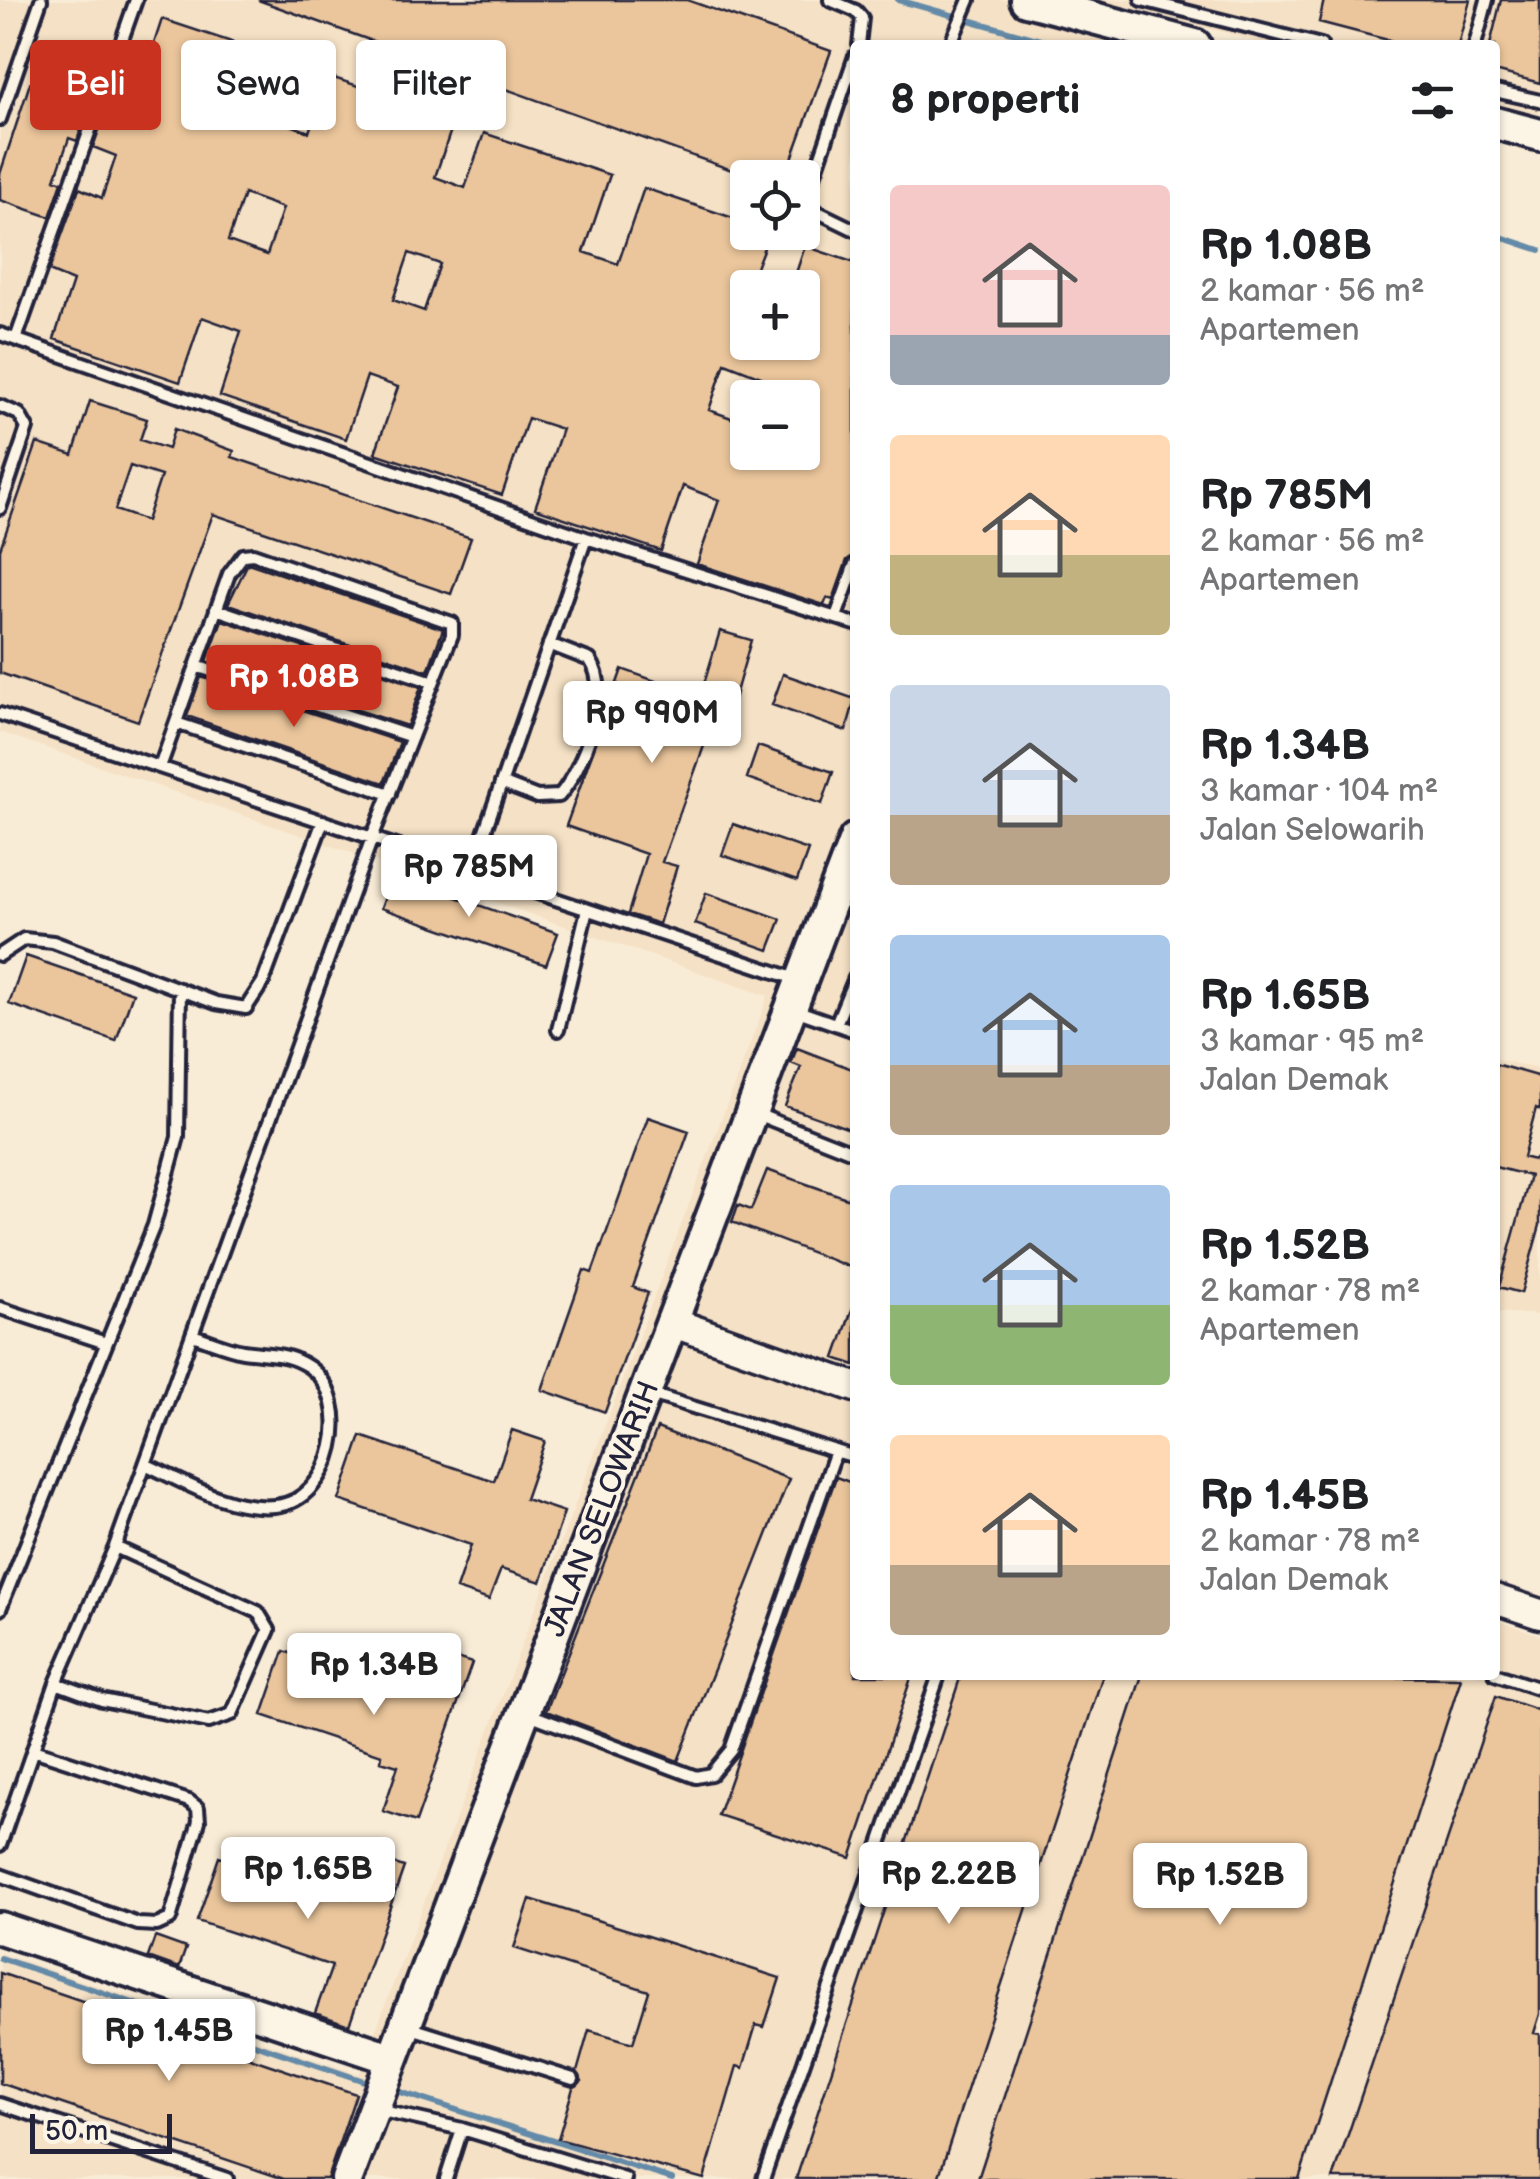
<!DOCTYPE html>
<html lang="id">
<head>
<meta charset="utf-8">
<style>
  :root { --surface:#fff; --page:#f2f2f2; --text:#202124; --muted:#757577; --accent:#c8321e }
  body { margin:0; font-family:"Balsamiq Sans",sans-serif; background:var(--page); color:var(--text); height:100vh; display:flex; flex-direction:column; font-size:38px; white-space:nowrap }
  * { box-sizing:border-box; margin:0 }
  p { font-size:32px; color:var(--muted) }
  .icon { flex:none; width:55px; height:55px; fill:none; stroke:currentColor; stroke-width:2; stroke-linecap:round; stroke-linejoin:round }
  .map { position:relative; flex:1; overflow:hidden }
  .drawer { position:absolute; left:850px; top:40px; width:650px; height:1640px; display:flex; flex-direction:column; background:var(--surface); border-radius:10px; box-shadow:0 2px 8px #0004 }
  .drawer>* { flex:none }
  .top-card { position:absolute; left:30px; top:40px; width:670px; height:90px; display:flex; gap:20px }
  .controls { position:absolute; left:730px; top:160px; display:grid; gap:20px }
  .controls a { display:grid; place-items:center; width:90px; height:90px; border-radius:10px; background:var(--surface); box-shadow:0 2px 8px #0004; font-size:50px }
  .scale { position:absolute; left:30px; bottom:25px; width:142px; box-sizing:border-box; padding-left:10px; border:5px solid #22223b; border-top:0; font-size:28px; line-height:35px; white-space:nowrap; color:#22223b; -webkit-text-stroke:8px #fcf5e5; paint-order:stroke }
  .price { position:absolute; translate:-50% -85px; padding:0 22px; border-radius:10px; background:#fff; color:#222; font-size:32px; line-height:65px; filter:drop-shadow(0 2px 5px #0008) }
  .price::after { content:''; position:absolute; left:50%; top:60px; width:30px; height:22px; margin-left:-15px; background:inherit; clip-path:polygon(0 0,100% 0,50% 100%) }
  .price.selected { background:var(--accent); color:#fff }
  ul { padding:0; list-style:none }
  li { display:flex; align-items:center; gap:30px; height:250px; padding:0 40px }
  li span { display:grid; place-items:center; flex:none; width:280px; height:200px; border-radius:10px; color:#555 }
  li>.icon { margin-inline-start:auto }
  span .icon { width:120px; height:120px; fill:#fffc; stroke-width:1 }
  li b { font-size:42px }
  h2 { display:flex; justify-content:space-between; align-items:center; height:120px; padding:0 40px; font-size:42px }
  .chip { padding:0 35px; border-radius:10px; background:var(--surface); box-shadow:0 2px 8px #0004; font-size:35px; line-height:90px }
  .chip.selected { background:var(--accent); color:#fff }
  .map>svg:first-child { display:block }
  .built { fill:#f5e1c5; fill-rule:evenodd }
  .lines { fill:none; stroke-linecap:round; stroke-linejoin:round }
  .stream { stroke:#648aa8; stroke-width:6 }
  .building { fill:#ebc69c; stroke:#22223b; stroke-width:2.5; fill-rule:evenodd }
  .service-casing { stroke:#22223b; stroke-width:18 }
  .tertiary-casing { stroke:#22223b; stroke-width:35 }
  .secondary-casing { stroke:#22223b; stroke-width:38 }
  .service { stroke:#fcf5e5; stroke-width:10 }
  .tertiary { stroke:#fcf5e5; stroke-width:28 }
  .secondary { stroke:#fcf5e5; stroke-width:30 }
  .labels { text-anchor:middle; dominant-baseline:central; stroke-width:8; stroke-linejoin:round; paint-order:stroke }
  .street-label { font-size:30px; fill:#22223b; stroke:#fcf5e5 }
</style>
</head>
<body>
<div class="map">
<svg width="1540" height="2179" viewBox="0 0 1540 2179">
  <rect width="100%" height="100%" fill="#f9ecd6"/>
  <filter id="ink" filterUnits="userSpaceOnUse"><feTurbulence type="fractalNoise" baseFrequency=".01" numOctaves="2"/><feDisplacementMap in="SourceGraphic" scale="20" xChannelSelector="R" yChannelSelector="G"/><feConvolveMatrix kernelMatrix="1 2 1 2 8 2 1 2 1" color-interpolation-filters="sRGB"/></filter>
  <g filter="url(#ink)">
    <!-- built -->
    <path class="built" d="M0,0H1540V118L1495,106V45H1269L1189,23L1180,45H855V1675H1495V1620L1540,1635V2179H0V1953L359,2074L768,996L0,732ZM748,178H802V232H748ZM748,288H802V342H748ZM748,398H802V452H748Z
      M1495,1058L1540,1070V1315L1495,1312Z"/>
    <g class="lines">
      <!-- stream -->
      <path class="stream" d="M898,0L1058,45
        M1495,235L1540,250
        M0,1958L364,2081
        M397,2091L672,2179"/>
    </g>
    <!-- building -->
    <path class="building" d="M258,0H687L831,51L785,178H754Z
      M1324,0H1470L1458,45H1407L1319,22Z
      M1501,0H1540V83L1495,71V45H1490Z
      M162,19L289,61L270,117L309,132L328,76L455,118L435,177L465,188L484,133L610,175L584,252L618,264L644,188L748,223V232H770L748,288V342H802V288H791L805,246L855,263V555L847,560L833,600L827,598L824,605L697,564L719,500L683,486L661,551L535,508L562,429L528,418L502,495L375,453L398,387L367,376L346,439L220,396L241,331L202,317L180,382L54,339L73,281L49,271L79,188L102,198L116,156L93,147L122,65L144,74ZM244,194L283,208L267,255L228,241ZM409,253L440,264L424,311L393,300ZM725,363L761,377L754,398H802V452H748V424L709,410Z
      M30,83L90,103L77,141L69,138L55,179L62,182L50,217L0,200V174Z
      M90,401L147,419L140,440L168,449L174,429L234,451L232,457L471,538L451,594L213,514L138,721L0,673V549L37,443L73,455ZM130,466L161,476L146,521L115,510Z
      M248,563L443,629L428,671L228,604Z
      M222,620L421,687L407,726L207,661Z
      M720,631L751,640L733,703L721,699L662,862L677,866L659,924L628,914L646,854L566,826L622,669L700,697Z
      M783,674L855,699L846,731L772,705Z
      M201,677L400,742L384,783L187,716Z
      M758,746L833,772L822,804L747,778Z
      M733,824L808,850L797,881L722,855Z
      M393,875L558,933L546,965L381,908Z
      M706,893L781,919L769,950L695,924Z
      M26,956L133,993L116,1041L9,1004Z
      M797,1048L855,1070V1131L785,1106L801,1067L791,1063Z
      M1495,1064L1540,1077V1110L1536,1108L1523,1157L1534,1160L1540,1155V1225L1521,1293L1499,1287L1530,1176L1495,1167Z
      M648,1117L689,1131L633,1287L648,1293L605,1412L542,1390L584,1270L592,1273Z
      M767,1170L855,1201V1269L732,1222L738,1205L751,1210Z
      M853,1307H855V1365L835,1358Z
      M657,1428L789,1479L678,1761L546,1711Z
      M512,1430L545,1441L525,1499L564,1512L541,1582L501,1569L489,1600L456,1589L471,1545L339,1500L361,1436L494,1481Z
      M836,1477L855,1484V1675H912L851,1858L718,1815Z
      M284,1651L422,1697L438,1652L472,1663L416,1822L383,1811L398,1766L381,1761L382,1755L262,1715Z
      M961,1675H1103L938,2179H796Z
      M1142,1675L1461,1678L1299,2179H978Z
      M1496,1696L1540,1711V2014L1534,2033L1540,2034V2179H1333Z
      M371,1856L404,1867L349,2025L315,2013L332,1966L197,1921L219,1857L355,1899Z
      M530,1899L780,1978L764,2027L756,2025L743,2068L737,2066L704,2179L558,2139L573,2088L582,2081L577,2072L589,2030L633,2043L649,1991L514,1948Z
      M155,1937L186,1948L179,1968L148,1957Z
      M0,1973L356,2094L327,2179H284L0,2083Z"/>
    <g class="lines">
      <!-- service casing -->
      <g class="service-casing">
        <path id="service" d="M830,0L856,11L862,18L859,45
          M1142,0L1321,45
          M950,45L969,0
          M1475,45L1487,0
          M855,56L809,191L814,210L855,230
          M1495,91L1540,101
          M0,119L41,0
          M0,334L586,538L855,624
          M16,339L136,0
          M0,406L19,414L27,428L0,508
          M216,609L433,682
          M836,617L855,564
          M196,666L412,737
          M0,714L796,979
          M176,723L390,794
          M501,783L537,797L559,796C583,768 613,692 590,660L549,644
          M471,871L586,538
          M0,955L24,939L53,942L216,1003L246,1008L263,982L323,821
          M795,1010L855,1031
          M836,1024L855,978
          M558,1030L587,910
          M754,1113L855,1153
          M0,1308L106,1343
          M647,1393L855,1457
          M145,1464C186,1483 229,1510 275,1506C334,1501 356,1400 309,1367C287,1352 268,1355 243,1351C226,1348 209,1340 192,1335
          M0,1609L154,1225L178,1137L180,989
          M1495,1674L1540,1689
          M56,1683L102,1700L209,1722L232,1714L269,1630L258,1612L115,1547
          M526,1713L696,1777L711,1774L731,1750L836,1451
          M0,1845L56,1683L115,1547L372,838L452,635V623L253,554L243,555L229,574L160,767
          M0,1875L138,1924L157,1925L170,1919L199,1821L198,1808L189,1801L33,1750
          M408,2027L573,2079
          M0,2104L227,2179
          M378,2110L462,2129
          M446,2179L462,2129L625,2179
          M763,2179L939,1675"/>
      </g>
      <!-- tertiary casing -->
      <g class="tertiary-casing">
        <path id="tertiary" d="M671,1322L855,1387
          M1495,1599L1540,1614"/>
      </g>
      <!-- secondary casing -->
      <g class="secondary-casing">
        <path id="secondary" d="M1026,0L1195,45
          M1495,123L1540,135
          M0,1928L390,2058
          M347,2179L855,839"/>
      </g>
      <!-- service -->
      <use href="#service" class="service"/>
      <!-- tertiary -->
      <use href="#tertiary" class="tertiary"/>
      <!-- secondary -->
      <use href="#secondary" class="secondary"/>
    </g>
  </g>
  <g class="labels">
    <!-- street labels -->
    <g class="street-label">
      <text transform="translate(602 1509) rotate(-69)">JALAN SELOWARIH</text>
    </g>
  </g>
</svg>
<div class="controls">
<a><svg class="icon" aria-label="locate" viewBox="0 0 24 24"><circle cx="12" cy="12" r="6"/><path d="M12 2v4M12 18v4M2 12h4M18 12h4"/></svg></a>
<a>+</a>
<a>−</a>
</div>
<div class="scale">50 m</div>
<b class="price selected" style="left:294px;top:730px">Rp 1.08B</b>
<b class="price" style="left:652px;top:766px">Rp 990M</b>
<b class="price" style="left:469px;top:920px">Rp 785M</b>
<b class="price" style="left:374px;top:1718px">Rp 1.34B</b>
<b class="price" style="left:308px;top:1922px">Rp 1.65B</b>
<b class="price" style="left:949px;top:1927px">Rp 2.22B</b>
<b class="price" style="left:1220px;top:1928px">Rp 1.52B</b>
<b class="price" style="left:169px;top:2084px">Rp 1.45B</b>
<div class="top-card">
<a class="chip selected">Beli</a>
<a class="chip">Sewa</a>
<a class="chip">Filter</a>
</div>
<section class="drawer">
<h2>8 properti<svg class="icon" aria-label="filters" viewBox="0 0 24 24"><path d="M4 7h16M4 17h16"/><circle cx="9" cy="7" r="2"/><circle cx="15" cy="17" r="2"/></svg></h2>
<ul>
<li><span style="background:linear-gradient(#f6c9c9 75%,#9aa5b1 0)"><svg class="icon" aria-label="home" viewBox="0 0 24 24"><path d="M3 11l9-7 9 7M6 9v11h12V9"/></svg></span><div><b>Rp 1.08B</b><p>2 kamar · 56 m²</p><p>Apartemen</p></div></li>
<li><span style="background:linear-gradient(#ffd9b3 60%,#c2b280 0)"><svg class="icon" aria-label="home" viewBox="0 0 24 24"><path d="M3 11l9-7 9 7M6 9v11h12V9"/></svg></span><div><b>Rp 785M</b><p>2 kamar · 56 m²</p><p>Apartemen</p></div></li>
<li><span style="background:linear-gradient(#c9d6e8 65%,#b9a48a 0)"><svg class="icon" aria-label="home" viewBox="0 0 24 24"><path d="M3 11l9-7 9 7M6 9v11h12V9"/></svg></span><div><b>Rp 1.34B</b><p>3 kamar · 104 m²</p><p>Jalan Selowarih</p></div></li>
<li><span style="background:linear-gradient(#a9c7e8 65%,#b9a48a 0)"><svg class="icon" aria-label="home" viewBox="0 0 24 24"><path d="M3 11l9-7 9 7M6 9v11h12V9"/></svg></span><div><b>Rp 1.65B</b><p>3 kamar · 95 m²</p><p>Jalan Demak</p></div></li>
<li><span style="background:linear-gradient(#a9c7e8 60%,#8fb573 0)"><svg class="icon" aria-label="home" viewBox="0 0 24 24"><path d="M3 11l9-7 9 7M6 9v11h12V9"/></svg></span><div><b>Rp 1.52B</b><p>2 kamar · 78 m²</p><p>Apartemen</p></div></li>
<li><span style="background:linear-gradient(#ffd9b3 65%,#b9a48a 0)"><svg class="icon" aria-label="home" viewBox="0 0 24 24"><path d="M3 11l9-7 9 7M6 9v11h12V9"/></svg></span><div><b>Rp 1.45B</b><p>2 kamar · 78 m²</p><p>Jalan Demak</p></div></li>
</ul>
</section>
</div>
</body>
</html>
